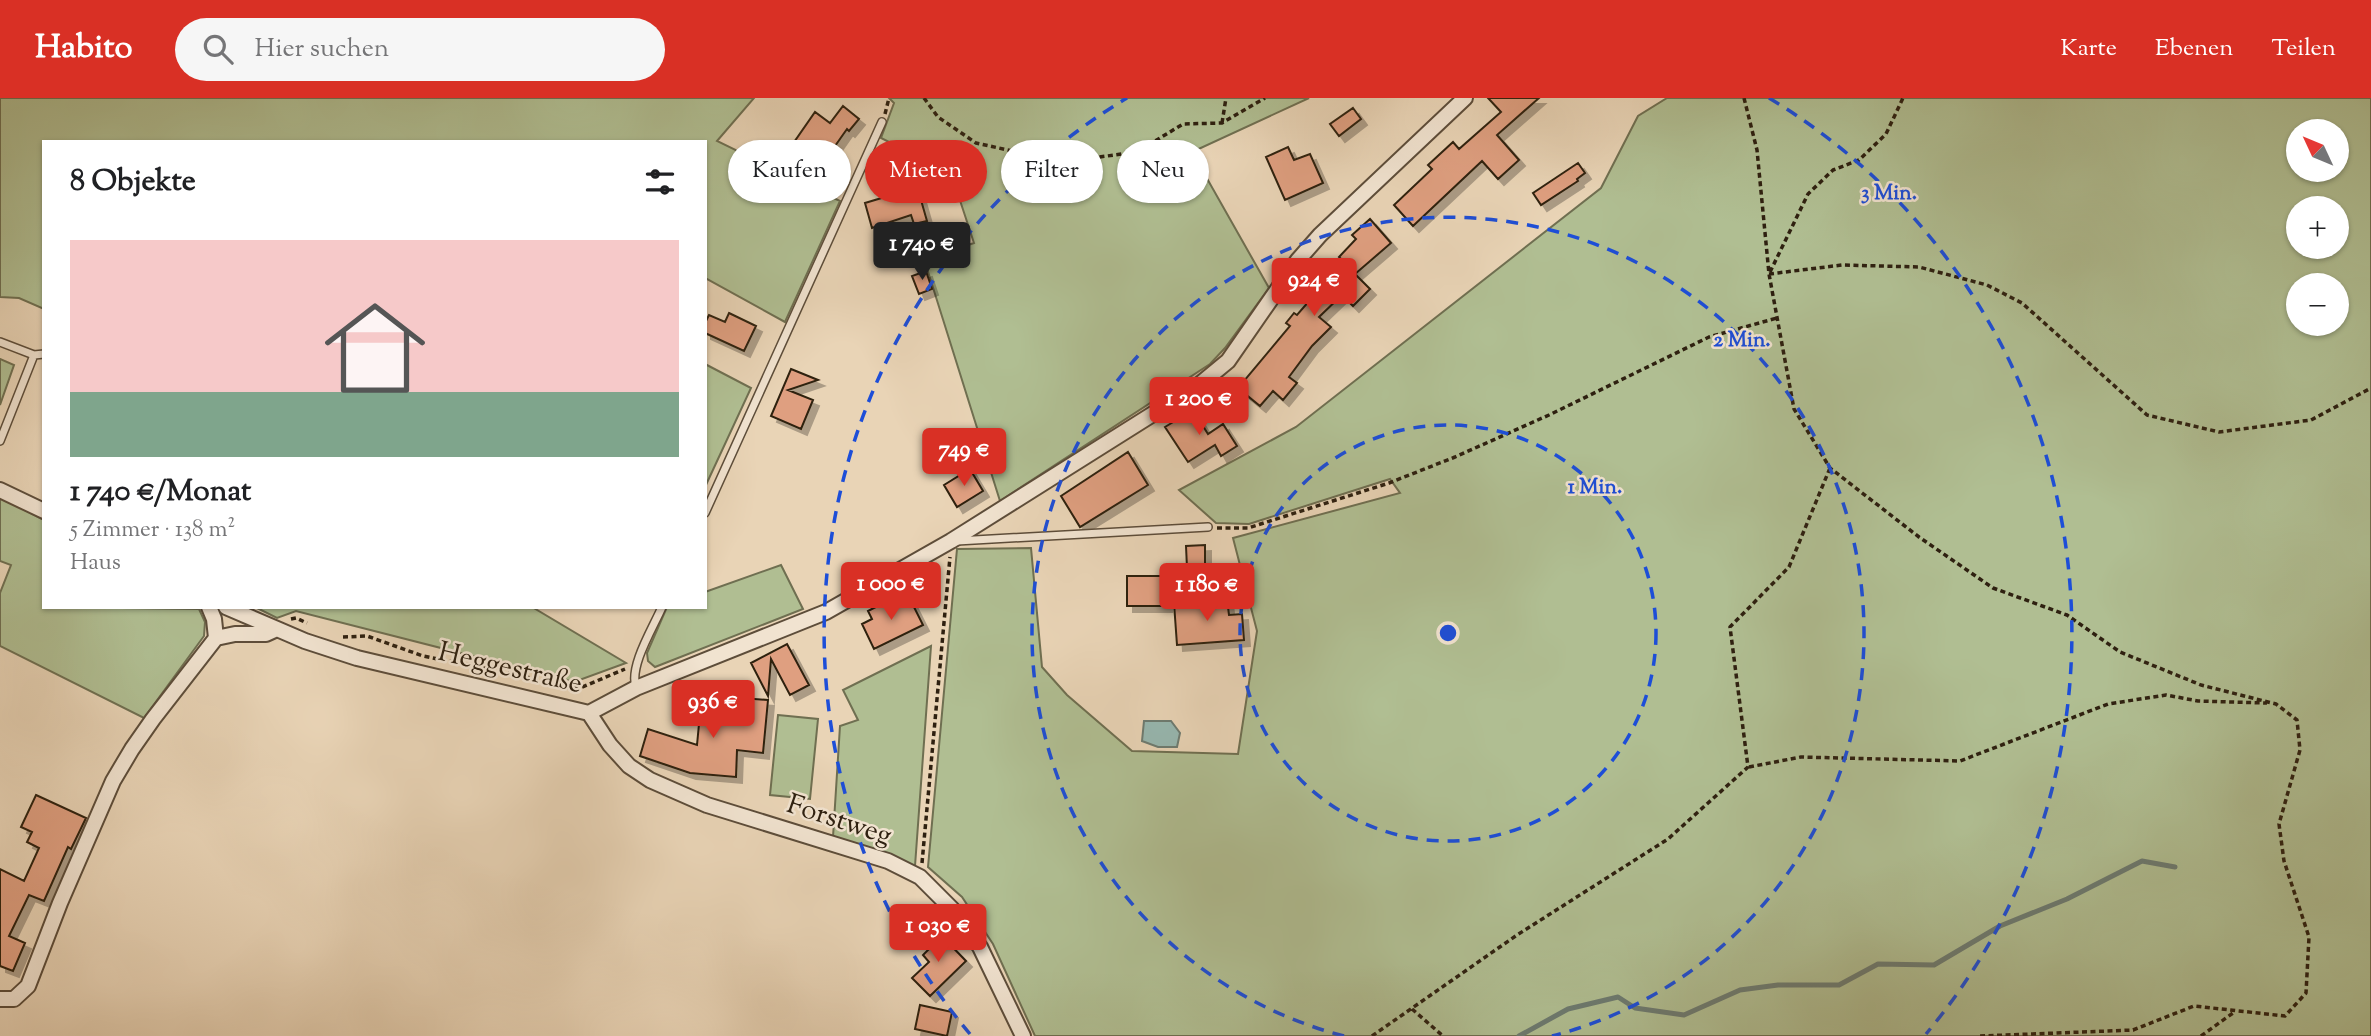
<!DOCTYPE html>
<html lang="de">
<head>
<meta charset="utf-8">
<style>
  :root { --surface:#fff; --page:#f6f6f6; --text:#202124; --muted:#757577; --accent:#d93025 }
  body { margin:0; font-family:"Sorts Mill Goudy",serif; background:var(--page); color:var(--text); height:100vh; display:flex; flex-direction:column; font-size:26px; white-space:nowrap }
  * { box-sizing:border-box; margin:0 }
  p { font-size:23px; color:var(--muted) }
  .icon { flex:none; width:38px; height:38px; fill:none; stroke:currentColor; stroke-width:2; stroke-linecap:round; stroke-linejoin:round }
  .map { position:relative; flex:1; overflow:hidden }
  .panel { position:absolute; left:42px; top:42px; width:665px; height:469px; display:flex; flex-direction:column; background:var(--surface); border-radius:0px; box-shadow:0 2px 5px #0004 }
  .panel>* { flex:none }
  .guide { position:absolute; left:728px; top:42px; width:665px; height:63px; display:flex; gap:14px }
  .needle { width:46px; rotate:314deg }
  .tools { position:absolute; left:2286px; top:21px; display:grid; gap:14px }
  .tools a { display:grid; place-items:center; width:63px; height:63px; border-radius:50%; background:var(--surface); box-shadow:0 2px 5px #0004; font-size:35px }
  .price { position:absolute; translate:-50% -60px; padding:0 16px; border-radius:7px; background:var(--accent); color:#fff; font-size:23px; line-height:46px; filter:drop-shadow(0 2px 4px #0008) }
  .price::after { content:''; position:absolute; left:50%; top:42px; width:21px; height:16px; margin-left:-10px; background:inherit; clip-path:polygon(0 0,100% 0,50% 100%) }
  .price.current { background:#222; color:#fff }
  ul { padding:0; list-style:none }
  li { display:grid; align-content:center; gap:14px; height:371px; padding:0 28px }
  li span { display:grid; place-items:center; height:217px; border-radius:0px; color:#555 }
  li>.icon { margin-inline-start:auto }
  span .icon { width:126px; height:126px; fill:#fffc; stroke-width:1 }
  li b { font-size:30px }
  h2 { display:flex; justify-content:space-between; align-items:center; height:84px; padding:0 28px; font-size:30px }
  .pill { padding:0 24px; border-radius:32px; background:var(--surface); box-shadow:0 2px 5px #0004; font-size:24px; line-height:63px }
  .pill.current { background:var(--accent); color:#fff }
  header { display:flex; align-items:center; gap:42px; box-sizing:border-box; height:98px; padding:0 35px; background:var(--accent); color:#fff }
  header strong { font-size:33px }
  nav { display:flex; gap:38px; margin-inline-start:auto; font-size:24px }
  .search { width:490px; height:63px; background:var(--page); display:flex; align-items:center; gap:18px; box-sizing:border-box; padding:0 24px; border-radius:38px; color:var(--muted); font-size:26px }
  .map>svg:first-child { display:block }
  .green { fill:#b0be92; stroke:#6f6f51; stroke-width:2; fill-rule:evenodd }
  .water { fill:#97b8b1; stroke:#6d7b71; stroke-width:2 }
  .lines { fill:none; stroke-linecap:round; stroke-linejoin:round }
  .stream { stroke:#6d7b71; stroke-width:5 }
  .building { fill:#df9f80; stroke:#2e2010; stroke-width:2; filter:url(#shadow) }
  .service-casing { stroke:#5d4d3a; stroke-width:10 }
  .minor-casing { stroke:#5d4d3a; stroke-width:18 }
  .path { stroke:#2e2010; stroke-width:3.5; stroke-dasharray:5 3.5; stroke-linecap:butt }
  .service { stroke:#f1e3d0; stroke-width:7 }
  .minor { stroke:#f1e3d0; stroke-width:14 }
  .ring { fill:none; stroke:#1d4ed8; stroke-width:3.5; stroke-dasharray:12 9 }
  .labels { text-anchor:middle; dominant-baseline:central; stroke-width:5; stroke-linejoin:round; paint-order:stroke }
  .street-label { font-size:28px; fill:#2e2010; stroke:#f1e3d0 }
  .centre { fill:#1d4ed8; stroke:#f1e3d0; stroke-width:3.5 }
  .ring-label { font-size:21px; text-anchor:middle; font-weight:bold; fill:#1d4ed8; stroke:#f1e3d0; stroke-width:5; stroke-linejoin:round; paint-order:stroke }
</style>
</head>
<body>
<header>
<strong>Habito</strong>
<div class="search"><svg class="icon" aria-label="search" viewBox="0 0 24 24"><circle cx="10" cy="10" r="6"/><path d="M15 15l6 6"/></svg>Hier suchen</div>
<nav><a>Karte</a><a>Ebenen</a><a>Teilen</a></nav>
</header>
<div class="map">
<svg width="2371" height="938" viewBox="0 0 2371 938">
  <defs>
    <filter id="shadow"><feDropShadow dx="6" dy="6" stdDeviation="0" flood-color="#0004"/></filter>
  </defs>
  <rect width="100%" height="100%" fill="#e9d4b6"/>
  <filter id="stains"><feTurbulence type="fractalNoise" baseFrequency=".00286" numOctaves="4"/><feColorMatrix values="0 0 0 0 .2 0 0 0 0 .09 0 0 0 0 .02 0 0 0 .5 -.17"/></filter>
  <radialGradient id="worn" r=".72"><stop offset=".6" stop-color="#630" stop-opacity="0"/><stop offset="1" stop-color="#630" stop-opacity=".3"/></radialGradient>
  <!-- green -->
  <path class="green" d="M0,0H754L717,43L840,103L785,224L705,180V44H44V211L19,200L0,199Z
    M889,0H1309L1192,54L1269,190L1225,250L1210,266L1000,403L924,161L974,145L951,75L881,40L894,5Z
    M1667,0H2371V938H1035L993,846L962,799L928,769L957,451L1031,450L1042,569L1067,597L1132,653L1238,656L1257,533L1233,440L1400,395L1390,381L1249,426L1216,425L1179,392L1296,329L1601,90L1638,18ZM2298,33H2336V72H2298ZM2298,110H2336V149H2298ZM2298,187H2336V226H2298Z
    M0,261L14,267L0,307Z
    M705,266L751,290L705,389Z
    M0,399L44,422V509L199,511L205,524L204,538L144,620L0,548V495L11,467L0,463Z
    M781,467L803,511L655,569L648,563L647,555L667,509H705V494Z
    M255,509H532L626,565L574,584L296,513L277,520Z
    M931,548L915,768L833,739L840,628L858,622L843,592Z
    M778,617L818,621L810,701L770,697Z"/>
  <!-- water -->
  <path class="water" d="M1144,623H1171L1180,635L1177,649H1158L1142,643Z"/>
  <g class="lines">
    <!-- stream -->
    <path class="stream" d="M1519,938L1568,911L1618,899L1635,910L1684,917L1740,892L1778,887H1839L1878,866L1934,867L2000,828L2067,801L2142,763L2175,769"/>
  </g>
  <!-- building -->
  <path class="building" d="M1488,0H1539L1497,37L1519,62L1498,81L1482,63L1413,128L1394,107L1432,71L1428,67L1453,44L1459,51L1501,14Z
    M843,8L859,21L849,33L847,31L823,65L812,57L803,61L792,58L790,50L815,14L830,25Z
    M1353,10L1361,21L1339,38L1330,26Z
    M1288,49L1294,62L1310,56L1323,85L1285,102L1266,59Z
    M1578,65L1585,75L1577,81L1578,83L1541,107L1533,95Z
    M919,95L927,123L914,126L911,117L872,130L865,105L895,96L897,101Z
    M1370,121L1391,145L1355,176L1370,191L1353,208L1342,197L1319,219L1331,229L1312,248L1289,279L1297,285L1283,302L1273,293L1260,308L1238,290L1290,228L1286,225L1294,215L1297,217L1317,194L1315,192L1344,164L1339,159L1356,141L1352,137Z
    M926,173L932,191L919,196L912,178Z
    M729,215L756,228L744,253L705,235V225L709,217L725,224Z
    M791,271L818,282L788,292L813,302L801,331L771,318Z
    M1193,312L1208,336L1223,326L1237,348L1221,358L1215,347L1188,364L1165,329Z
    M1128,354L1148,387L1080,429L1061,398Z
    M970,371L983,393L957,409L944,387Z
    M1205,447V469L1187,470L1186,448Z
    M1127,478H1167L1166,508H1127Z
    M893,500L897,507L910,501L923,527L874,551L862,526L872,521L868,513Z
    M1227,501L1229,517L1242,516L1244,542L1177,547L1174,505Z
    M787,546L809,587L790,597L771,561L768,598L751,565Z
    M741,600L768,602L763,655L737,652L736,679L690,675L640,658L648,631L697,647L701,605L741,608Z
    M36,697L86,720L71,751L68,749L44,803L29,797L9,838L25,845L13,873L0,868V771L24,783L39,750L27,744L32,734L21,729Z
    M935,831L966,863L930,898L912,880L929,864L923,857L932,848L925,840Z
    M920,907L952,914L947,938L915,931Z"/>
  <g class="lines">
    <!-- service casing -->
    <g class="service-casing">
      <path id="service" d="M0,244L34,257L44,256
        M0,343L34,257
        M705,415L882,24
        M957,443L1208,429
        M636,589C629,568 653,530 662,509"/>
    </g>
    <!-- minor casing -->
    <g class="minor-casing">
      <path id="minor" d="M0,392L44,413
        M209,509L214,521L216,540
        M226,509L305,543L357,560L589,615L636,590L826,514L951,443L1199,287L1228,263L1298,162L1320,137L1465,0
        M589,615L610,647L629,668L650,682L707,707L888,763L920,779L952,811L980,849L1023,938
        M0,901H14L28,888L60,805L113,683L132,651L153,621L216,540L235,536H266L277,531"/>
    </g>
    <!-- path -->
    <path class="path" d="M924,0L938,19L976,45L1062,64L1137,54L1183,26L1222,25L1265,0
      M1744,0L1757,52L1769,176L1794,311L1830,370L1919,439L1993,490L2067,517L2120,554L2201,587L2276,606L2297,622L2300,652L2279,726L2284,763L2309,839L2306,895L2285,918L2194,908L2133,932L1980,938
      M885,16L889,0
      M1222,25L1226,0
      M1770,174L1808,96L1833,72L1859,62L1886,36L1903,0
      M1769,176L1842,167L1919,169L1987,187L2022,205L2147,317L2219,334L2311,322L2371,290
      M1217,430H1248L1389,385L1455,359L1549,317L1709,239L1777,220
      M291,521L296,520L307,525
      M343,539L367,538L423,558L524,578L564,590H580L625,571
      M1749,669L1801,659L1960,663L2108,606L2166,597L2198,603L2267,605
      M922,765L950,459
      M1412,911L1443,938
      M1372,938L1517,837L1668,741L1748,669L1730,529L1789,469L1830,370
      M2201,938L2233,915"/>
    <!-- service -->
    <use href="#service" class="service"/>
    <!-- minor -->
    <use href="#minor" class="minor"/>
  </g>
  <!-- distance rings -->
  <g class="ring">
    <circle cx="1448" cy="535" r="208"/>
    <path d="M1344 938A416 416 0 1 1 1552 938"/>
    <path d="M970 936A624 624 0 0 1 1127 0M1769 0A624 624 0 0 1 1926 936"/>
  </g>
  <g class="labels">
    <!-- street labels -->
    <g class="street-label">
      <text transform="translate(510 571) rotate(13)">Heggestraße</text>
      <text transform="translate(839 723) rotate(18)">Forstweg</text>
    </g>
  </g>
  <circle cx="1448" cy="535" r="10" class="centre"/>
  <g class="ring-label">
    <text x="1889" y="101">3 Min.</text>
    <text x="1742" y="248">2 Min.</text>
    <text x="1595" y="395">1 Min.</text>
  </g>
  <rect width="100%" height="100%" filter="url(#stains)"/>
  <rect width="100%" height="100%" fill="url(#worn)"/>
</svg>
<div class="tools">
<a><svg class="needle" viewBox="-14 -14 28 28"><path d="M0-13l5 13h-10z" fill="#e53935"/><path d="M0 13l5-13h-10z" fill="#757577"/></svg></a>
<a>+</a>
<a>−</a>
</div>
<b class="price current" style="left:922px;top:184px">1 740 €</b>
<b class="price" style="left:1314px;top:220px">924 €</b>
<b class="price" style="left:1199px;top:339px">1 200 €</b>
<b class="price" style="left:964px;top:390px">749 €</b>
<b class="price" style="left:891px;top:524px">1 000 €</b>
<b class="price" style="left:1207px;top:525px">1 180 €</b>
<b class="price" style="left:713px;top:642px">936 €</b>
<b class="price" style="left:938px;top:866px">1 030 €</b>
<div class="guide">
<a class="pill">Kaufen</a>
<a class="pill current">Mieten</a>
<a class="pill">Filter</a>
<a class="pill">Neu</a>
</div>
<section class="panel">
<h2>8 Objekte<svg class="icon" aria-label="filters" viewBox="0 0 24 24"><path d="M4 7h16M4 17h16"/><circle cx="9" cy="7" r="2"/><circle cx="15" cy="17" r="2"/></svg></h2>
<ul>
<li><span style="background:linear-gradient(#f6c9c9 70%,#7fa58c 0)"><svg class="icon" aria-label="home" viewBox="0 0 24 24"><path d="M3 11l9-7 9 7M6 9v11h12V9"/></svg></span><div><b>1 740 €/Monat</b><p>5 Zimmer · 138 m²</p><p>Haus</p></div></li>
</ul>
</section>
</div>
</body>
</html>
